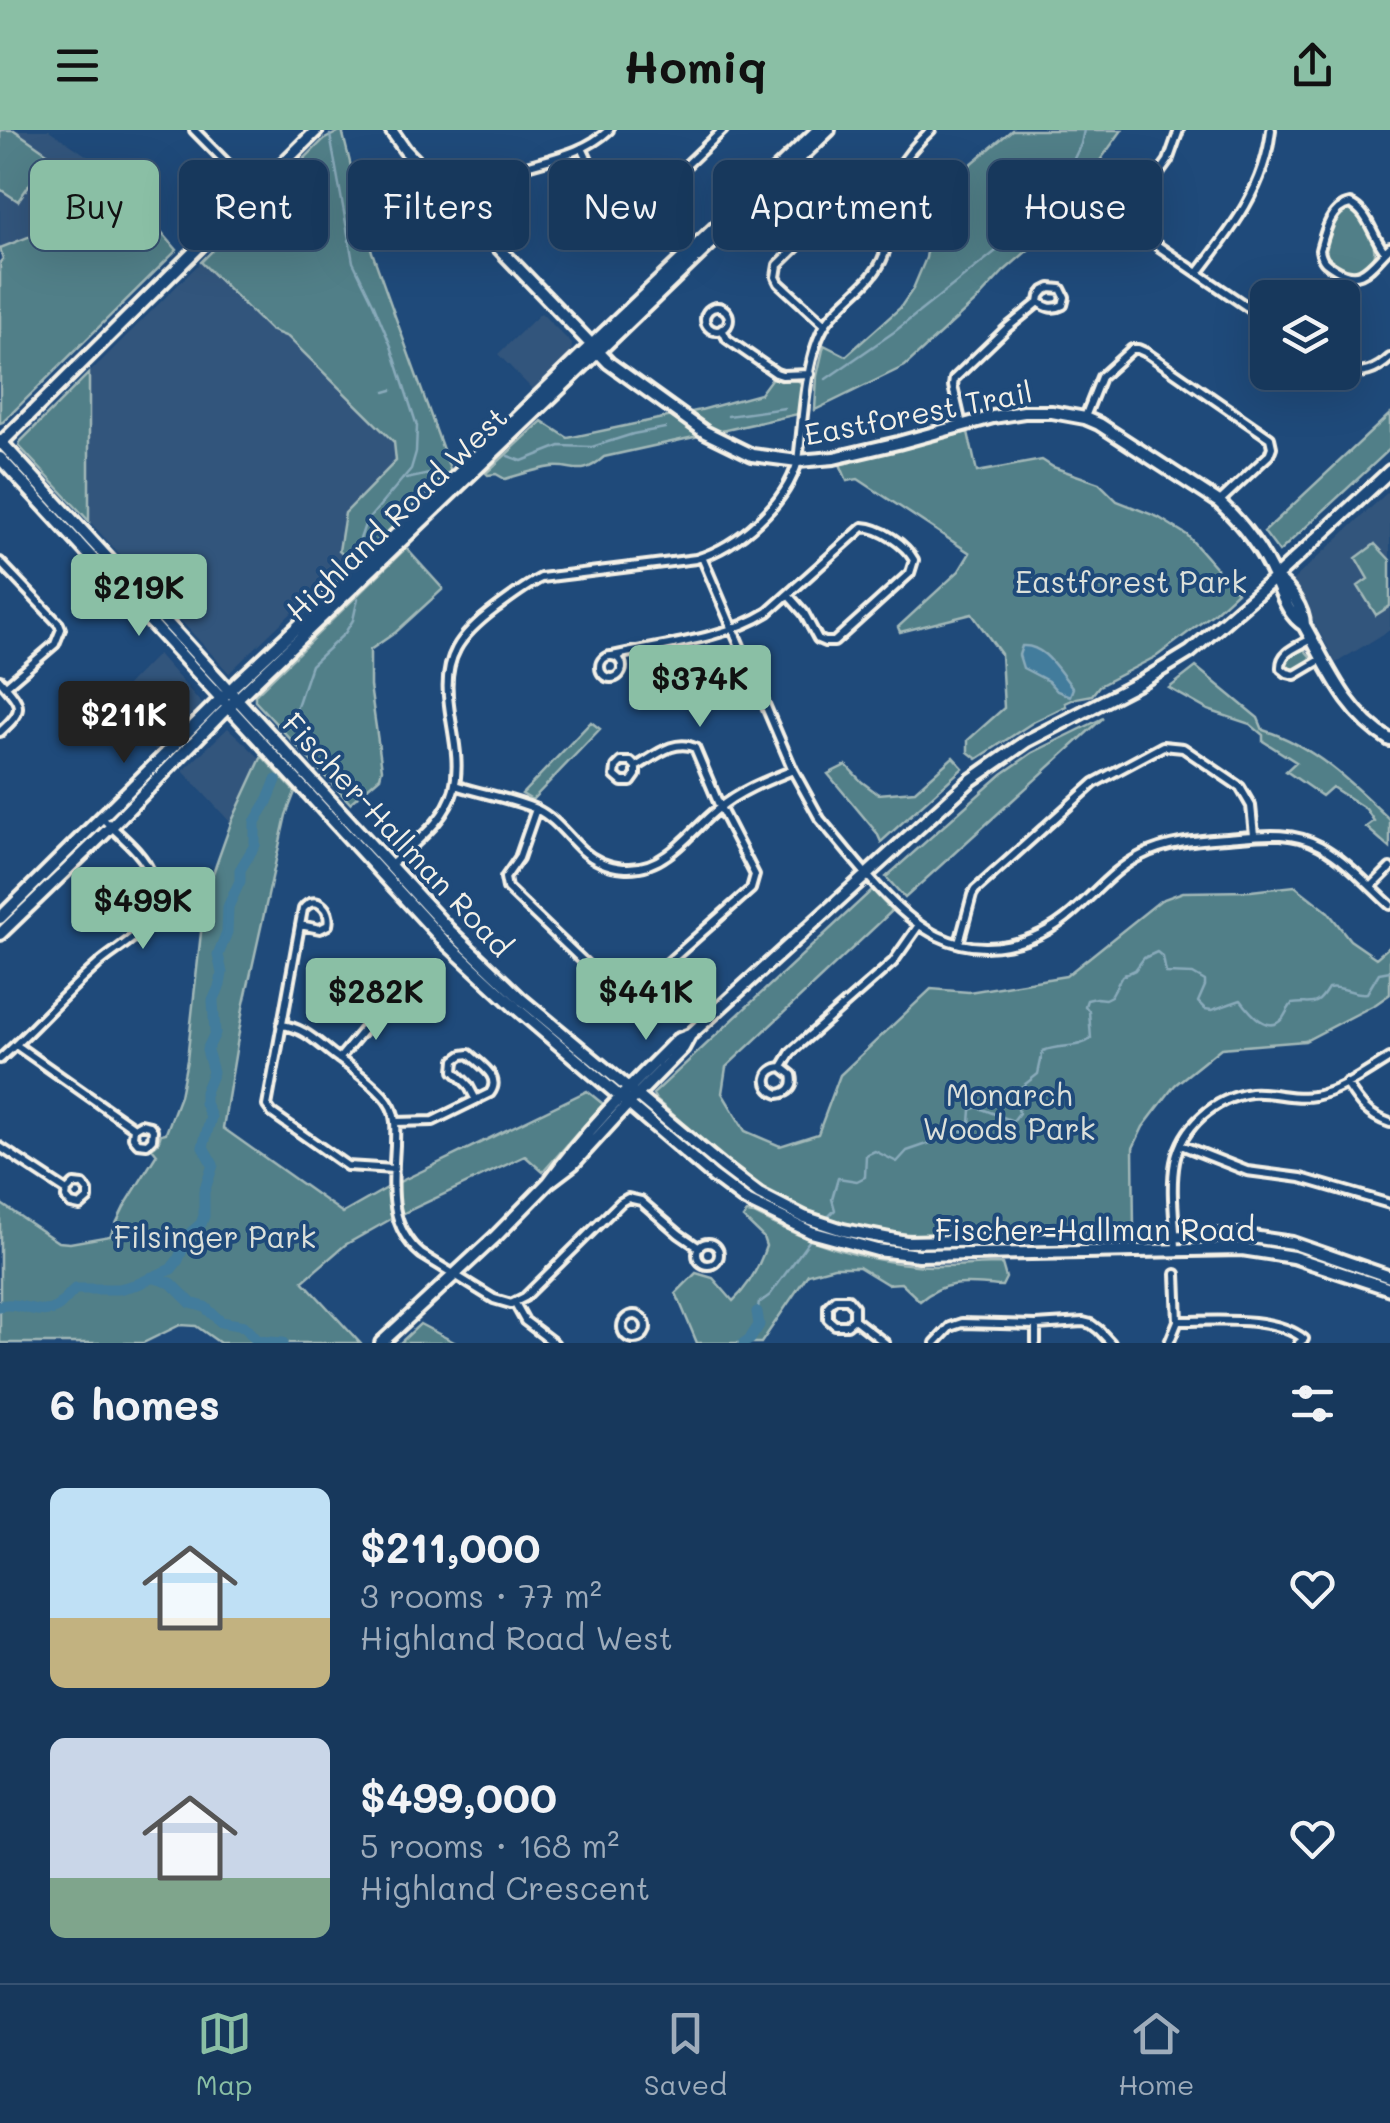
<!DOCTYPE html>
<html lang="en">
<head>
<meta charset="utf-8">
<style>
  :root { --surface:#17385c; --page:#203f62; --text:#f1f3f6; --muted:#9eacbb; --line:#365272; --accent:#8abfa5 }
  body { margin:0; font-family:Mali,sans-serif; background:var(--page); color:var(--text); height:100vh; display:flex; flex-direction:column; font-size:38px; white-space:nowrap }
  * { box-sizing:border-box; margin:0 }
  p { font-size:32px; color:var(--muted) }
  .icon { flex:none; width:55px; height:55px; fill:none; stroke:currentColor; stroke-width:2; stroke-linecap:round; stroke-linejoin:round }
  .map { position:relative; height:1213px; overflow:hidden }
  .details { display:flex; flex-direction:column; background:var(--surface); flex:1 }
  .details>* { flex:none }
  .banner { position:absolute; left:30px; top:30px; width:1330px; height:90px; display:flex; gap:20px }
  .buttons { position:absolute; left:1250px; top:150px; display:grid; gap:20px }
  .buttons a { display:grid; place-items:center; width:110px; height:110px; border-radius:15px; background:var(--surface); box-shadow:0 10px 40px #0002,0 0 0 2px var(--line); font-size:50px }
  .price { position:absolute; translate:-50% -85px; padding:0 22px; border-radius:10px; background:var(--accent); color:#111; font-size:32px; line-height:65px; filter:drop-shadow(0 2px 5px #0008) }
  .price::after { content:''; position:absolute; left:50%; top:60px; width:30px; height:22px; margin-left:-15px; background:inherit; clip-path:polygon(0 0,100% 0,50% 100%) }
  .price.selected { background:#222; color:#fff }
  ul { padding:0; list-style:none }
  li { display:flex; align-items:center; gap:30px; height:250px; padding:0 50px }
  li span { display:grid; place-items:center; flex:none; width:280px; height:200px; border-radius:15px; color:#555 }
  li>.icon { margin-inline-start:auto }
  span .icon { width:120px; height:120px; fill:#fffc; stroke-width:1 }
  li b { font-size:42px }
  h2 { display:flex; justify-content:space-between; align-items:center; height:120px; padding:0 50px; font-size:42px }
  .pill { padding:0 35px; border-radius:15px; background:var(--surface); box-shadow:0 10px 40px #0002,0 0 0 2px var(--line); font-size:35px; line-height:90px }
  .pill.selected { background:var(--accent); color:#111 }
  header { display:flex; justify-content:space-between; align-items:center; height:130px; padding:0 50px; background:var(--accent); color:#111; font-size:45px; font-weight:700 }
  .tab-bar { display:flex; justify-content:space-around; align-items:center; height:140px; border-top:2px solid var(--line); background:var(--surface); font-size:28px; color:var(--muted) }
  .tab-bar a { display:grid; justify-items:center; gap:5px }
  .tab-bar .selected { color:var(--accent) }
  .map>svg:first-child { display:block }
  .built { fill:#32547b }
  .green { fill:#517f88; stroke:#a2b8b8; stroke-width:2.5 }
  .water { fill:#427b9c; stroke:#89aaba; stroke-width:2.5 }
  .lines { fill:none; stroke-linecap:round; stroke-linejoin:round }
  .stream { stroke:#89aaba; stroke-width:2.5 }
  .river { stroke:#427b9c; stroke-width:11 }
  .street-casing { stroke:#f4f1e8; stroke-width:14 }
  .secondary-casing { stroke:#f4f1e8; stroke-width:18 }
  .street { stroke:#1f4a7a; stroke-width:6 }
  .secondary { stroke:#1f4a7a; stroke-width:10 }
  .labels { text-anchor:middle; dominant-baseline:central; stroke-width:8; stroke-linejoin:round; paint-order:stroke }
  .street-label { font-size:30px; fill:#f4f1e8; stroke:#1f4a7a }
  .park-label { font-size:30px; fill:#dce0da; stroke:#1f4a7a }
</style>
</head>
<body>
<header><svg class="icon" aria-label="menu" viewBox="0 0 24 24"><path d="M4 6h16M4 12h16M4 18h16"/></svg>Homiq<svg class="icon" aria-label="share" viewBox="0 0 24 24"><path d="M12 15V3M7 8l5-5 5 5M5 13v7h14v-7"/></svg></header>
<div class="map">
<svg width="1390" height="1213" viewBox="0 0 1390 1213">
  <rect width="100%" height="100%" fill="#1f4a7a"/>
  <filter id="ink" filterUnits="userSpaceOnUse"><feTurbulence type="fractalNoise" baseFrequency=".01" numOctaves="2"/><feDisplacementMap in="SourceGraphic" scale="20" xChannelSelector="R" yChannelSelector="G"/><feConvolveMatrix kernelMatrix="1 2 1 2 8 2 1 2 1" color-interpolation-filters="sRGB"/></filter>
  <g filter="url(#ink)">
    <!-- built -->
    <path class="built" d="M0,0H49L108,40L0,132Z
      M201,132L270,200L288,207L394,312L396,331L345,383L339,421L347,430L229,543L89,391V243Z
      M541,183L572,214L571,223L532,259L498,224Z
      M1390,360V500L1336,533L1292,451Z
      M158,524L202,574L155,621L146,596L115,568Z
      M228,598L261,629L231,693L183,641Z"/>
    <!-- green -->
    <path class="green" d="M0,0H14L50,25L18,71L0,59Z
      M342,0L372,122L451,342L354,434L339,421L345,383L396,331L394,312L288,207L270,200L201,132L323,10Z
      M1012,0H1122L1048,103L1004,141L976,171L905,236L815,280L817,246L824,215L846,226L900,178L913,159L926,128L935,69L958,45Z
      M108,40L177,120L3,292L0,293V132L3,129L0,118L31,106Z
      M1347,79L1358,82C1371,107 1390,130 1351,143L1326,127C1322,113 1334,87 1347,79Z
      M89,243V391L19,316L20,312Z
      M774,245L781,251L797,249L803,256L798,284L604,327C580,348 576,335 552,337C536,339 520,345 505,349L496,344L488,345L486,343L542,291L568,308L701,280L760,264Z
      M1390,284V319L1279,422L1264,402Z
      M968,302L977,342L1042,330L1053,337L1099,353L1117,371L1158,387L1187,405L1237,462L1214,483L1157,526L1099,556L1092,565L1076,568L1065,573L1066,576L1035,591L977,629L968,622V610L1004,578L1001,524L972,484L900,502L898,497L959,441L970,423L858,349L847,351L840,334Z
      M1375,414L1390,430V476L1376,485L1358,456L1368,449L1356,428Z
      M406,418L443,459L396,502L370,520V556L382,639L380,647L350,673L255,571V565Z
      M1303,518L1314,531L1291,542L1285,534L1286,530Z
      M1196,537L1258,588L1263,600C1313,615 1353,654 1390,690V718L1366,697L1374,691L1366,679L1332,657L1322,666L1286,641L1296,632L1263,611V605L1250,594L1208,580L1169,558Z
      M1103,588L905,768L886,747L1002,644L1032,623Z
      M591,592L600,599L532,670L522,664Z
      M262,626L295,662L286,685L243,878L223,998L343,1083L387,1058L587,961L603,974L543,1042L525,1026L391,1089L345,1115L303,1151L360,1213H220L196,1196L180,1195L143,1213H0V1073L58,1112L70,1113L110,1106L124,1077L157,1024L152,1018L158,1013L161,1004L166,1003L180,966L187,930L205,766L231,693Z
      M953,627L963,638L881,712L877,703L828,644L846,635L862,652L878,664L915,661Z
      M1295,756L1328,782L1350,810L1376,828L1390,816V864L1376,874L1305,911L1221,918L1175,955L1143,997L1133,1018L1134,1100C1022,1108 867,1123 769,1061C728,1035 693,1001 656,970L653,964L872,760L892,781L726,937L722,963L745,1001L780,1016L818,1004L840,945L931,859L969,862L1066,846L1161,770L1183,762L1251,761Z
      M747,1083L754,1084C805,1111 859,1130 916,1135C944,1138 974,1134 1002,1134L1006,1148L1002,1156C968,1154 948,1148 920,1171L901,1153L887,1154L859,1137H834L808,1144L761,1213H697L676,1163L696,1143L713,1148L733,1171C749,1156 759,1137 766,1116L763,1107L743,1088Z
      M420,1194L456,1213H400Z"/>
    <!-- water -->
    <path class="water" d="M1022,516C1045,514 1059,542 1073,558L1070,566L1057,561L1048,551L1023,538L1019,525Z"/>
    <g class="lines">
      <!-- stream -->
      <path class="stream" d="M330,5L353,132L373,173L391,216L417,296L416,322L411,339L366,392L360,409V425
        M826,249L894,202L1034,91L1058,62L1081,14L1084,0
        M385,262L392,260
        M728,286L785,278
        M508,326L522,331L560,316L592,317L633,304L665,298
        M406,349L439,342
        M290,597L311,535L345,503L353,490L358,468
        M826,1089L835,1080L832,1069L838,1048L857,1051L865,1047L866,1025L875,1021L897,1032L907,1021L936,1011L941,998L963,1001L970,993L971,980L977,977L1013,991L1019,983L1014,963L1038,944L1043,921C1058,914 1078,919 1091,909L1089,881L1085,876L1087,870L1096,868L1105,869L1111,866L1122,846L1135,840L1144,828L1157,822L1163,827L1166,843L1193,844L1205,851V856L1198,872L1205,879L1212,880L1241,870C1249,881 1268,906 1283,888C1286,884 1288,878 1292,874C1312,871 1315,880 1328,858C1341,855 1353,865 1367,863L1379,843L1390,841
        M757,1182L759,1173L770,1165L812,1107"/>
      <!-- river -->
      <path class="river" d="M152,1147L171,1153L191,1173L205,1177L221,1192L244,1196L257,1211L283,1213
        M0,1176C18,1170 40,1188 57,1177C63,1173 69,1164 75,1159H119L138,1154L171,1139L178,1130L188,1105L201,1094L204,1086V1062L213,1035L203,1017L211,987L205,973V962L213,942L207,920L215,903L213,871L220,855L222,843L218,825L227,802L228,777L240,751V740L255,715V692L267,672L276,650
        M744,1213L750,1209L759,1195L757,1182"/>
      <!-- street casing -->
      <g class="street-casing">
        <path id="street" d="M194,0L254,61
          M1179,0L1168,31L1134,78C1129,88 1131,95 1139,103L1268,191
          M582,18C594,42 611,90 644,76L723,0
          M460,76C473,63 488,50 505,43C541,29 580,27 609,0
          M1385,122C1372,106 1369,82 1350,74C1330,78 1325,102 1320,120C1322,131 1325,133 1335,139C1362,156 1371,135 1390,117
          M1198,143C1232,99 1265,57 1271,0
          M705 189a12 12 0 1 1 24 0a12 12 0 1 1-24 0Z
          M825,195L779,153L776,147L778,135L835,79L847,75L888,85
          M722,199L727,209L776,243L782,245L810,244
          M1342,241C1362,246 1376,241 1390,228
          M1085,287L1101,247L1132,219H1138L1147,223L1270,308L1272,317L1269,325L1220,371
          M962,295L953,256L954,249L1007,198L1039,172L1040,166L1044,161L1050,158L1061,159L1065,167L1063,175C1053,180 1047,178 1039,172
          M702,427L793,640L820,689C852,726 894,785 938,806C983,828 1035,815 1072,783C1095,763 1115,738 1142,725C1171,710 1206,710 1239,707C1267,704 1295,702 1320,716C1346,730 1368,755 1390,775
          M0,432L59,494L61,499L55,514L6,556
          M1311,509C1298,517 1280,521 1281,538L1287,543L1295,545L1322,529
          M600 537a11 11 0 1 1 22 0a11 11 0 1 1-22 0Z
          M612,526C662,515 725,509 768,482L863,397C881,398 905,414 914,430L910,443L834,512H825L818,509L804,483L788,465
          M0,550C22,575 26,579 0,602
          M455,655C481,664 511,668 536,679C555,688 567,706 582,720C606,741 640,745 667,725C686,712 700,693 718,679C739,661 768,650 793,640
          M536,679L519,728L505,748L507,758L611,858L625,863L635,862L751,759L755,745L720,677L695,618C674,608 654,627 636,637V645L631,652H622L615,646L616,637L621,632H631L636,637
          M391,735C414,713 446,691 454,659C461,631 452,602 449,575C442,527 460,505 496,478C511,467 525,456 541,448L696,429C739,416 786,374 798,331C803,293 805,227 825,195C841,169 873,155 884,125C888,113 887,99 888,86C891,46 902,27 931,0
          M1371,757L1390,738
          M300,795L320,799L328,795C332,779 315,763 303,779L267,976L272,983L347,1036L394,1039
          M959,813L972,765L975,760L1094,653L1163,616L1183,618L1240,657L1251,676L1254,705
          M281,895C303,897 317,912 334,925C350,937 383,960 391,977C397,989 395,1002 395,1015C393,1055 387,1095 421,1124L494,1169L511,1174L525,1167L621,1072L628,1068L641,1071L679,1104L698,1117
          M16,915L134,998L141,994L150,996L153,1000L152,1009L147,1014L138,1013L133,1007L134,998
          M0,929C33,900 62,866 95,837C111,821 136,811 147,791C154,778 158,760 152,746C144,723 118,704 101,687
          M339,929L385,874L382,865L386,858L394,855L402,858L405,866L401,876L392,878L385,874
          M782,937L792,945C795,956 789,963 778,964C761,958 764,938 782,937L791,922L893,832L919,795
          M1346,953C1359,973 1367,985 1390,993
          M395,992L433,991L490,963C502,947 481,935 469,924L462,925L455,930L454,941L468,955L476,970
          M1181,1015L1247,1041L1301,1048L1390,1074
          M0,1017L67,1061L66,1068L71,1074L80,1076L88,1069V1061L83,1055L74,1054L67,1061
          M697 1124a11 11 0 1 1 22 0a11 11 0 1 1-22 0Z
          M1176,1118C1175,1090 1170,1059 1175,1032C1182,996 1215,968 1251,963C1272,961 1293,970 1314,966C1342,961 1366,942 1390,928
          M515,1173L525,1191L554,1213
          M622 1197a12 12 0 1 1 24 0a12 12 0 1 1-24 0Z
          M854,1189L847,1195H835L828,1189V1176L835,1169H848L854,1176V1189L885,1213
          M1178,1191C1216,1191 1273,1185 1304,1209L1299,1213
          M1036,1195V1213
          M935,1213L950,1197L962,1193L1036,1195L1083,1192L1091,1194L1099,1200L1111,1213
          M1169,1213L1178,1191L1176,1144"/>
      </g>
      <!-- secondary casing -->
      <g class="secondary-casing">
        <path id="secondary" d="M391,0L405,20L609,233L705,302L752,325L798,331L834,328L898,313L993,287L1024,282H1052L1085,288L1099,294L1219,372C1242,393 1263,421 1275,449C1282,465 1289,487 1304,495C1329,539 1346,583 1390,610
          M0,311L449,800L521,869L722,1036L759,1064L804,1087L843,1100L906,1112L1239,1105L1292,1113L1390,1147
          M0,314L317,0
          M0,328L444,811L516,878L713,1046L745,1070L811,1102L877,1120L919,1125L1242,1119L1293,1127L1390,1159
          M1276,449C1289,457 1304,479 1304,495
          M0,788L237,553L381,419L582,224L818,0
          M0,804L111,697L220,585L829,0
          M549,1052C587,999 632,955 677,910L690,905L971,650L1027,611L1141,552L1190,522L1267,455L1390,341
          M381,1213L495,1107L549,1052L574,1033L627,975L683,918L690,905"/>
      </g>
      <!-- street -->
      <use href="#street" class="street"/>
      <!-- secondary -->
      <use href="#secondary" class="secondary"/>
    </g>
  </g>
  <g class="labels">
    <!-- street labels -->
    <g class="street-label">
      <text transform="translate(918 282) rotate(-11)">Eastforest Trail</text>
      <text transform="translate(396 383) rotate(-44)">Highland Road West</text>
      <text transform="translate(398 704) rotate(47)">Fischer-Hallman Road</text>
      <text x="1095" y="1099">Fischer-Hallman Road</text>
    </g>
    <!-- park labels -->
    <g class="park-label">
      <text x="1131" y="451">Eastforest Park</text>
      <text x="1009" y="964">Monarch<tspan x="1009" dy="34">Woods Park</tspan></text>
      <text x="215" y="1106">Filsinger Park</text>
    </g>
  </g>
</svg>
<div class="buttons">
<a><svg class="icon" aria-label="layers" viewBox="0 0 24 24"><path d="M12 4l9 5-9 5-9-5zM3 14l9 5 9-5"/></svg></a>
</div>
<b class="price" style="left:139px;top:509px">$219K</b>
<b class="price" style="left:700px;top:600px">$374K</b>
<b class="price selected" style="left:124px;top:636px">$211K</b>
<b class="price" style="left:143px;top:822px">$499K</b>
<b class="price" style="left:376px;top:913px">$282K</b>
<b class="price" style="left:646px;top:913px">$441K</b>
<div class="banner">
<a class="pill selected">Buy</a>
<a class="pill">Rent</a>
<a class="pill">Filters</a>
<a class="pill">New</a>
<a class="pill">Apartment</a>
<a class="pill">House</a>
</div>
</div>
<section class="details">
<h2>6 homes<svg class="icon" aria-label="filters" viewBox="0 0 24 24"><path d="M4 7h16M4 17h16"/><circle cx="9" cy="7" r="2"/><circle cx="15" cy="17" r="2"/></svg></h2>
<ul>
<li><span style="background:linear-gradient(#bfe0f5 65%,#c2b280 0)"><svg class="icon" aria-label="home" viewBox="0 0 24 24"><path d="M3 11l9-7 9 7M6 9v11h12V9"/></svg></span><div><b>$211,000</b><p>3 rooms · 77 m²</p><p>Highland Road West</p></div><svg class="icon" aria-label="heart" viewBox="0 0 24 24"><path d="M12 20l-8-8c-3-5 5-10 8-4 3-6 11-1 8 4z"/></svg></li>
<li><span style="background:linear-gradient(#c9d6e8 70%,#7fa58c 0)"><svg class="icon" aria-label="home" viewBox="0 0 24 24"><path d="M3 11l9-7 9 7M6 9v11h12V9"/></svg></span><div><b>$499,000</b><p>5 rooms · 168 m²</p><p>Highland Crescent</p></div><svg class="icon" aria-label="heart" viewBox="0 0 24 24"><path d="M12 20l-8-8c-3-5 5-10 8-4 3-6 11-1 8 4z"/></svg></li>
</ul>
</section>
<nav class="tab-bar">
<a class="selected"><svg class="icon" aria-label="map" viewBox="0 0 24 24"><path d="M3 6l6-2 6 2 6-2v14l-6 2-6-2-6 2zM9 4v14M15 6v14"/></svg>Map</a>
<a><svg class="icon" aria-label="saved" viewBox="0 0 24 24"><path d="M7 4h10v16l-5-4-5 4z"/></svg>Saved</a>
<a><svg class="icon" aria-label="home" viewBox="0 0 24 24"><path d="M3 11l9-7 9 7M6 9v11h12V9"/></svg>Home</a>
</nav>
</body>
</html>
